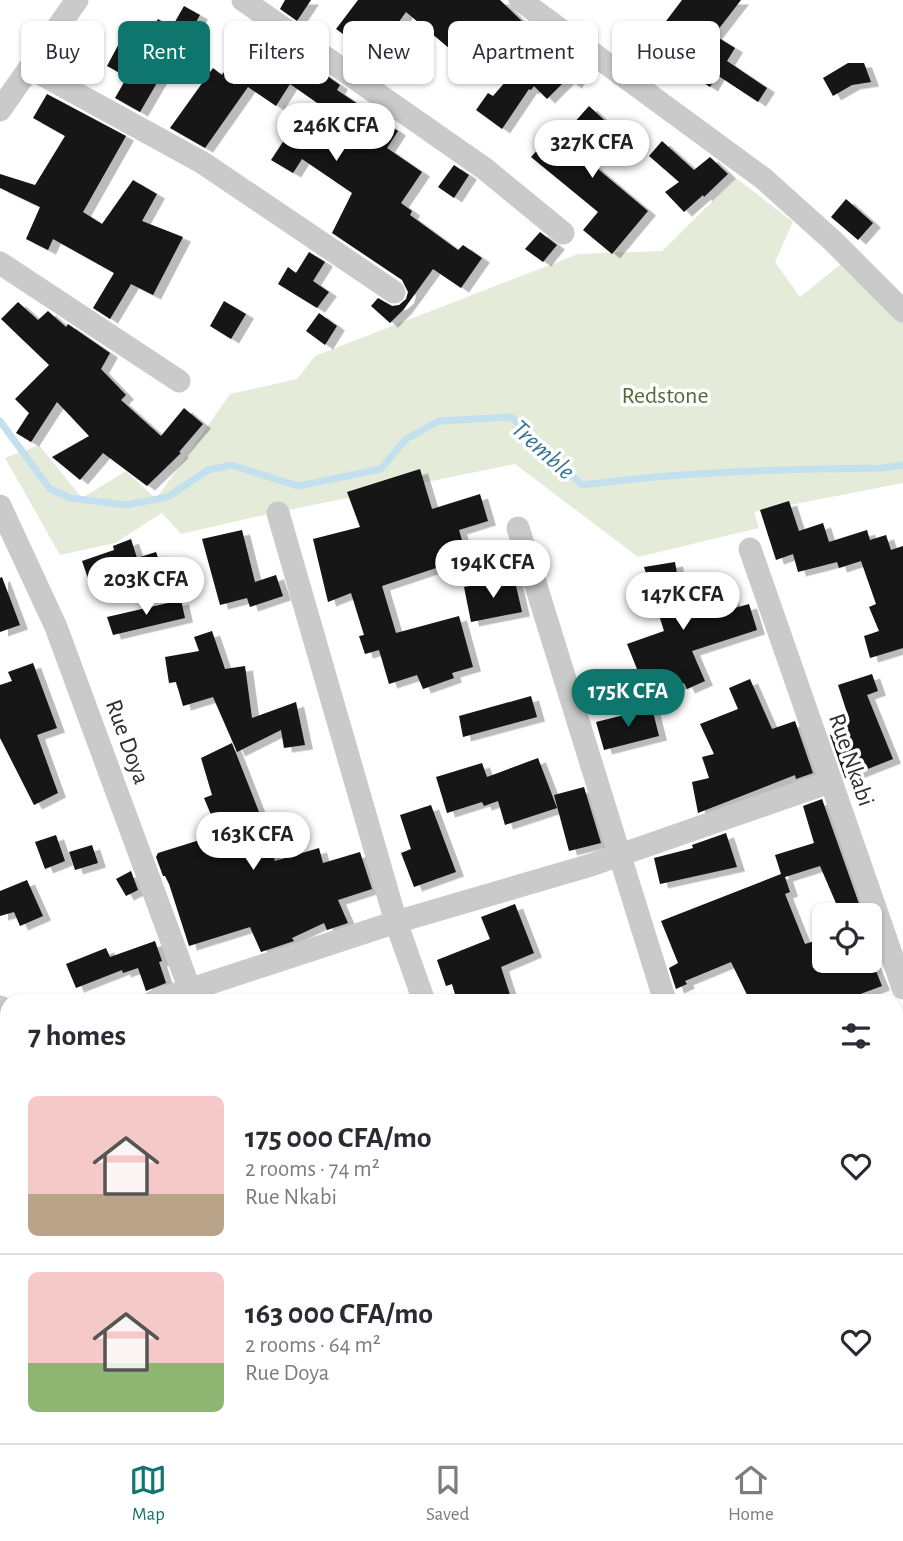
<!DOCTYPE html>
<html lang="en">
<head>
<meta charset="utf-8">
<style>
  :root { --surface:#fff; --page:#f2f2f3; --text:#2b2b33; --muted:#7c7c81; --line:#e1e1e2; --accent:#0f766e }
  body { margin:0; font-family:"Alegreya Sans",sans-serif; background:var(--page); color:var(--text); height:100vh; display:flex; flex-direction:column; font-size:26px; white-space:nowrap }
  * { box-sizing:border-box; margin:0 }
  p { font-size:23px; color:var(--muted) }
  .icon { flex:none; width:38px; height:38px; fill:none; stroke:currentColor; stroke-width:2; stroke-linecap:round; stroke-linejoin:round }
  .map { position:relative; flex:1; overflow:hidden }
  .side { position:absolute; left:0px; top:994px; width:903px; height:450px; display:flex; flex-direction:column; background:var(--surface); border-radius:21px 21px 0 0; box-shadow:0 2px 5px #0004 }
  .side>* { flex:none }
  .top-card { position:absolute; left:21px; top:21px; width:861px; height:63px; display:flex; gap:14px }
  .buttons { position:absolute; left:812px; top:903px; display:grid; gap:14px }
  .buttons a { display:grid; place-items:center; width:70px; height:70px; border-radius:10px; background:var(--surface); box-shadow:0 2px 5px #0004; font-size:35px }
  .price { position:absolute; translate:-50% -60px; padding:0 16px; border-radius:24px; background:#fff; color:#222; font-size:23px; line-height:46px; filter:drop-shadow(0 2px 4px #0008) }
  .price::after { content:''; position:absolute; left:50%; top:42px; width:21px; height:16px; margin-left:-10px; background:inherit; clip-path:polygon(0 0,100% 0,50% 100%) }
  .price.on { background:var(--accent); color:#fff }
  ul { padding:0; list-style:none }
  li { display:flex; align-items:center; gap:21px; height:175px; padding:0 28px }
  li+li { border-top:2px solid var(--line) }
  li span { display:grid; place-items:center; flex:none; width:196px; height:140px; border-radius:10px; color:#555 }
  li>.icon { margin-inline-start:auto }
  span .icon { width:84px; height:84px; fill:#fffc; stroke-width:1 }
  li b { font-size:30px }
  h2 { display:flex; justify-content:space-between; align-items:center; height:84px; padding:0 28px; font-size:30px }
  .chip { padding:0 24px; border-radius:10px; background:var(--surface); box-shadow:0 2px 5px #0004; font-size:24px; line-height:63px }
  .chip.on { background:var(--accent); color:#fff }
  .tabs { display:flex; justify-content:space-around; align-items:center; height:98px; border-top:2px solid var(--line); background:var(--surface); font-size:19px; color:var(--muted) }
  .tabs a { display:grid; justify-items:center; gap:4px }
  .tabs .on { color:var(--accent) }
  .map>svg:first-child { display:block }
  .green { fill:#e4ecd9 }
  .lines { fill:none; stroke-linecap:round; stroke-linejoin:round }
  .stream { stroke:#c3e0ee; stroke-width:7 }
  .building { fill:#141414; filter:url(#shadow) }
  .minor { stroke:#cacaca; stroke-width:23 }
  .labels { text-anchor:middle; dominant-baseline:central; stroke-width:7; stroke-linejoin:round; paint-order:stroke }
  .park-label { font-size:24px; fill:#536b37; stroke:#fff }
  .street-label { font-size:24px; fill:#2d2d2d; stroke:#fff }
  .water-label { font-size:26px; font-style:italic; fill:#357694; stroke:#fff }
</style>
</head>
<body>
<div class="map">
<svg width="903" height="1443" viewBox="0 0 903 1443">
  <defs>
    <filter id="shadow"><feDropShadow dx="8" dy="4.5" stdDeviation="0" flood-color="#0004"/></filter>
  </defs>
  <rect width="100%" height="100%" fill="#fff"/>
  <!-- green -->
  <path class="green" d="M736,178L793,222L775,262L800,297L847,259L903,309V483L754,512L759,528L638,557L515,464L259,516L181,534L162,513L115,543L60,555L5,458L39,445L82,498L126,471L156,499L230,394L297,379L315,356L578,254L662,251Z"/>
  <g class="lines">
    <!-- stream -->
    <path class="stream" d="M0,421L50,489L70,498L126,505L168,497L208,470L231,465L298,486L381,469L406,439L439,421L511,417L582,485C681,472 780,469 881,468L903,465"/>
  </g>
  <!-- building -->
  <path class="building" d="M285,0H311L297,21L280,9Z
    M358,0H500L559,57L562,53L584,67L574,84L567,79L547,99L534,86L531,90L529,89L502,129L476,110L488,93L493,96L519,66L484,32L462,59L406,12L374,56L336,29Z
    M682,0H741L714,35L735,48L727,61L767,88L758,102L717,75L710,87L668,60L655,77L635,62Z
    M184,6L200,15L179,52L176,50L140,112L115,98L127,77L107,66L130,23L149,33L158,19L172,27Z
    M253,29L263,35L265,32L340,85L337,90L398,131L387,148L422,172L401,203L412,211L410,215L458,250L463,245L482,258L461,288L433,269L404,309L390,323L371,306L378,298L392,306L399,305L406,299L408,292L402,280L332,233L352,193L302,159L293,173L271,160L292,128L321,147L340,119L290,84L276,106L248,87L205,148L170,128L213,68L222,75Z
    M848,63H864L871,82L852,85L833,96L823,78Z
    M47,94L126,136L83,212L102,224L133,180L157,194L142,221L183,237L153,295L131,284L110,319L93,308L114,273L53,239L48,250L26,239L40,207L0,188V174L35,185L65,136L33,118Z
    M589,106L613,128L586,159L648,211L612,254L583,230L598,212L531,157L549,137L556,143Z
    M662,141L694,170L710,157L728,174L704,197L703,195L684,212L665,192L679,182L649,156Z
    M454,165L469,175L454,198L438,187Z
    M846,199L873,223L858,240L831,217Z
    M540,232L557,245L543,262L525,249Z
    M309,252L325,262L313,281L329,292L317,308L278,284L288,267L296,273Z
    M224,301L246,314L231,339L210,326Z
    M18,302L38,320L48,311L66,327L68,324L110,353L101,369L126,395L121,400L161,436L184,408L203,424L179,452L181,453L147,486L103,453L80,480L52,457L89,436L57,402L31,442L16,433L29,413L15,399L49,365L1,319Z
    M319,313L337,326L325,345L306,331Z
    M420,469L432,509L480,494L488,521L459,530L469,564L446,570L445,565L382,586L396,633L459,616L473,667L452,673L454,678L423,689L417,675L389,684L379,650L365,654L359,636L364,635L351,593L328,602L313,539L360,527L347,492Z
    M789,501L799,531L823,523L829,542L867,530L870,540L886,535L891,550L903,546V648L870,658L864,636L879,631L869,607L876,604L861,561L839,568L837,562L798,572L793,554L776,560L760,510Z
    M242,530L255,582L276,575L283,596L250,607L247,598L220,605L202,539Z
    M131,539L137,558L156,552L162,569L93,593L82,561L114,550L113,546Z
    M675,562L682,601L723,582L735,608L749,604L757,630L692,651L705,681L687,689L684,683L637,699L629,678L639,674L627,644L664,631L644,567Z
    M2,577L20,625L0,632V578Z
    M514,577L522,612L471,622L464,587Z
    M181,600L185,618L113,635L107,617Z
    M212,631L225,669L245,666L252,718L296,702L305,745L284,748L281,730L237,752L213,697L183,706L176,682L169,683L165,657L199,651L194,637Z
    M33,663L57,728L37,735L58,793L34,805L0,738V685L12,681L8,672Z
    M872,674L878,691L867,695L893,759L845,778L830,735L838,732L835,725L849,719L838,685Z
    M750,679L772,729L795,721L813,773L796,779L795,775L698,813L692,782L709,778L702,757L714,754L700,724L738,709L729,688Z
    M531,696L537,717L463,737L459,716Z
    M652,708L659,736L604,750L596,722Z
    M232,743L259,812L258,813L275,861L319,848L323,863L360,852L372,889L338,900L348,923L327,930L324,923L292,938L294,941L261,952L250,927L189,946L169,884L165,876H163L156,857L158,853L219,834L204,798L212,795L201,758Z
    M538,758L557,808L505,825L498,801L484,806L482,802L447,813L436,777L482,763L487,777Z
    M584,787L601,843L569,851L554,795Z
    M822,799L863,915H841L820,866L785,877L790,892L785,894L805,944L824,938V961H872L882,986L855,996L856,1001H750L731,962L685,981L687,984L676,989L669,968L678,963L661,921L781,874L775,855L814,843L803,806Z
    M431,805L456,872L414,887L401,853L411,849L400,815Z
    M726,833L737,867L660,884L654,858L693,848L692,845Z
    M56,835L65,861L45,869L35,842Z
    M92,845L98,863L75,870L69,852Z
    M131,871L138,890L126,896L116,879Z
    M27,880L43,916L20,926L14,912L0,916V891Z
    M515,904L534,953L501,967L512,1001H457L452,984L446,986L437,960L490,939L481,917Z
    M155,941L162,961L159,962L166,983L146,991L138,968L123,973L122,970L76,988L66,964L106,948L110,957Z"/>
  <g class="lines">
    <!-- minor -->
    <path class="minor" d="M243,0L485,169L563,233
      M520,0L764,179L833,241L903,311
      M30,68L203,163L394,292
      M0,110L77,0
      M0,263L179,381
      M0,506L56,627L194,1001
      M278,513L396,922L424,1001
      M518,528L665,1001
      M750,549L903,988
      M155,1001L396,922L591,865L830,782
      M0,1007L7,1023
      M0,1051L7,1048
      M896,1199L903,1196
      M114,1437L115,1443
      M342,1437L344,1443
      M587,1437L590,1443
      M815,1437L817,1443
      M200,1443L221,1437"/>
  </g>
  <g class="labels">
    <!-- park labels -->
    <g class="park-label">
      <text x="665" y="396">Redstone</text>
    </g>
    <!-- street labels -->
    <g class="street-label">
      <text transform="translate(127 742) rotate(70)">Rue Doya</text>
      <text transform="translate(851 760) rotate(71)">Rue Nkabi</text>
    </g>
    <!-- water labels -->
    <g class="water-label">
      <text transform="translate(543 450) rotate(42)">Tremble</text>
    </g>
  </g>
</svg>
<div class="buttons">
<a><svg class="icon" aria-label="locate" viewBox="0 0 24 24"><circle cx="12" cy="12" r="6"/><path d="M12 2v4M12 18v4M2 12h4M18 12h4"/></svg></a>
</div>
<b class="price" style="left:336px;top:163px">246K CFA</b>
<b class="price" style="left:592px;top:180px">327K CFA</b>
<b class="price" style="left:493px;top:600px">194K CFA</b>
<b class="price" style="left:146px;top:617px">203K CFA</b>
<b class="price" style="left:683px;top:632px">147K CFA</b>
<b class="price on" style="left:628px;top:729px">175K CFA</b>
<b class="price" style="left:253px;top:872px">163K CFA</b>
<div class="top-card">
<a class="chip">Buy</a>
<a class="chip on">Rent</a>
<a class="chip">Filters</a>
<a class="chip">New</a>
<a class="chip">Apartment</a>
<a class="chip">House</a>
</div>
<section class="side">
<h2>7 homes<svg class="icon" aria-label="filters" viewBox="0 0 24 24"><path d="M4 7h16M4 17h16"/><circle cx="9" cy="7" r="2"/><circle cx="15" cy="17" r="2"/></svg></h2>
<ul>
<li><span style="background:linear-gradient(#f6c9c9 70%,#b9a48a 0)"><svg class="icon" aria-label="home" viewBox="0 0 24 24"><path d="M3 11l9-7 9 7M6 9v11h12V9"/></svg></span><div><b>175 000 CFA/mo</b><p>2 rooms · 74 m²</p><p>Rue Nkabi</p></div><svg class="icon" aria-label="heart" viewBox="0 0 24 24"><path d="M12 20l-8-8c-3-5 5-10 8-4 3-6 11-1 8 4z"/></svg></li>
<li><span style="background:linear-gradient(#f6c9c9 65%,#8fb573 0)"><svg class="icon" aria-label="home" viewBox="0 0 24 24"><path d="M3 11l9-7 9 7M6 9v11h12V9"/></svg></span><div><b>163 000 CFA/mo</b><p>2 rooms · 64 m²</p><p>Rue Doya</p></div><svg class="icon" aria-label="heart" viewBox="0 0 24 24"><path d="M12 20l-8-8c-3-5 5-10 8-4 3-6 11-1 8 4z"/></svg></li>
</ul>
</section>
</div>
<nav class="tabs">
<a class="on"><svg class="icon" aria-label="map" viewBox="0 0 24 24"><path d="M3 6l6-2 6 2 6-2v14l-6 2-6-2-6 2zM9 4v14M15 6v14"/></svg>Map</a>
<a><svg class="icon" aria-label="saved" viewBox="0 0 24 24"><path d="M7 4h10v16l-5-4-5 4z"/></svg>Saved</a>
<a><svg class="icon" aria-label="home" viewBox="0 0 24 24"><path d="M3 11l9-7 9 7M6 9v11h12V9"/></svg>Home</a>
</nav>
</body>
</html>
